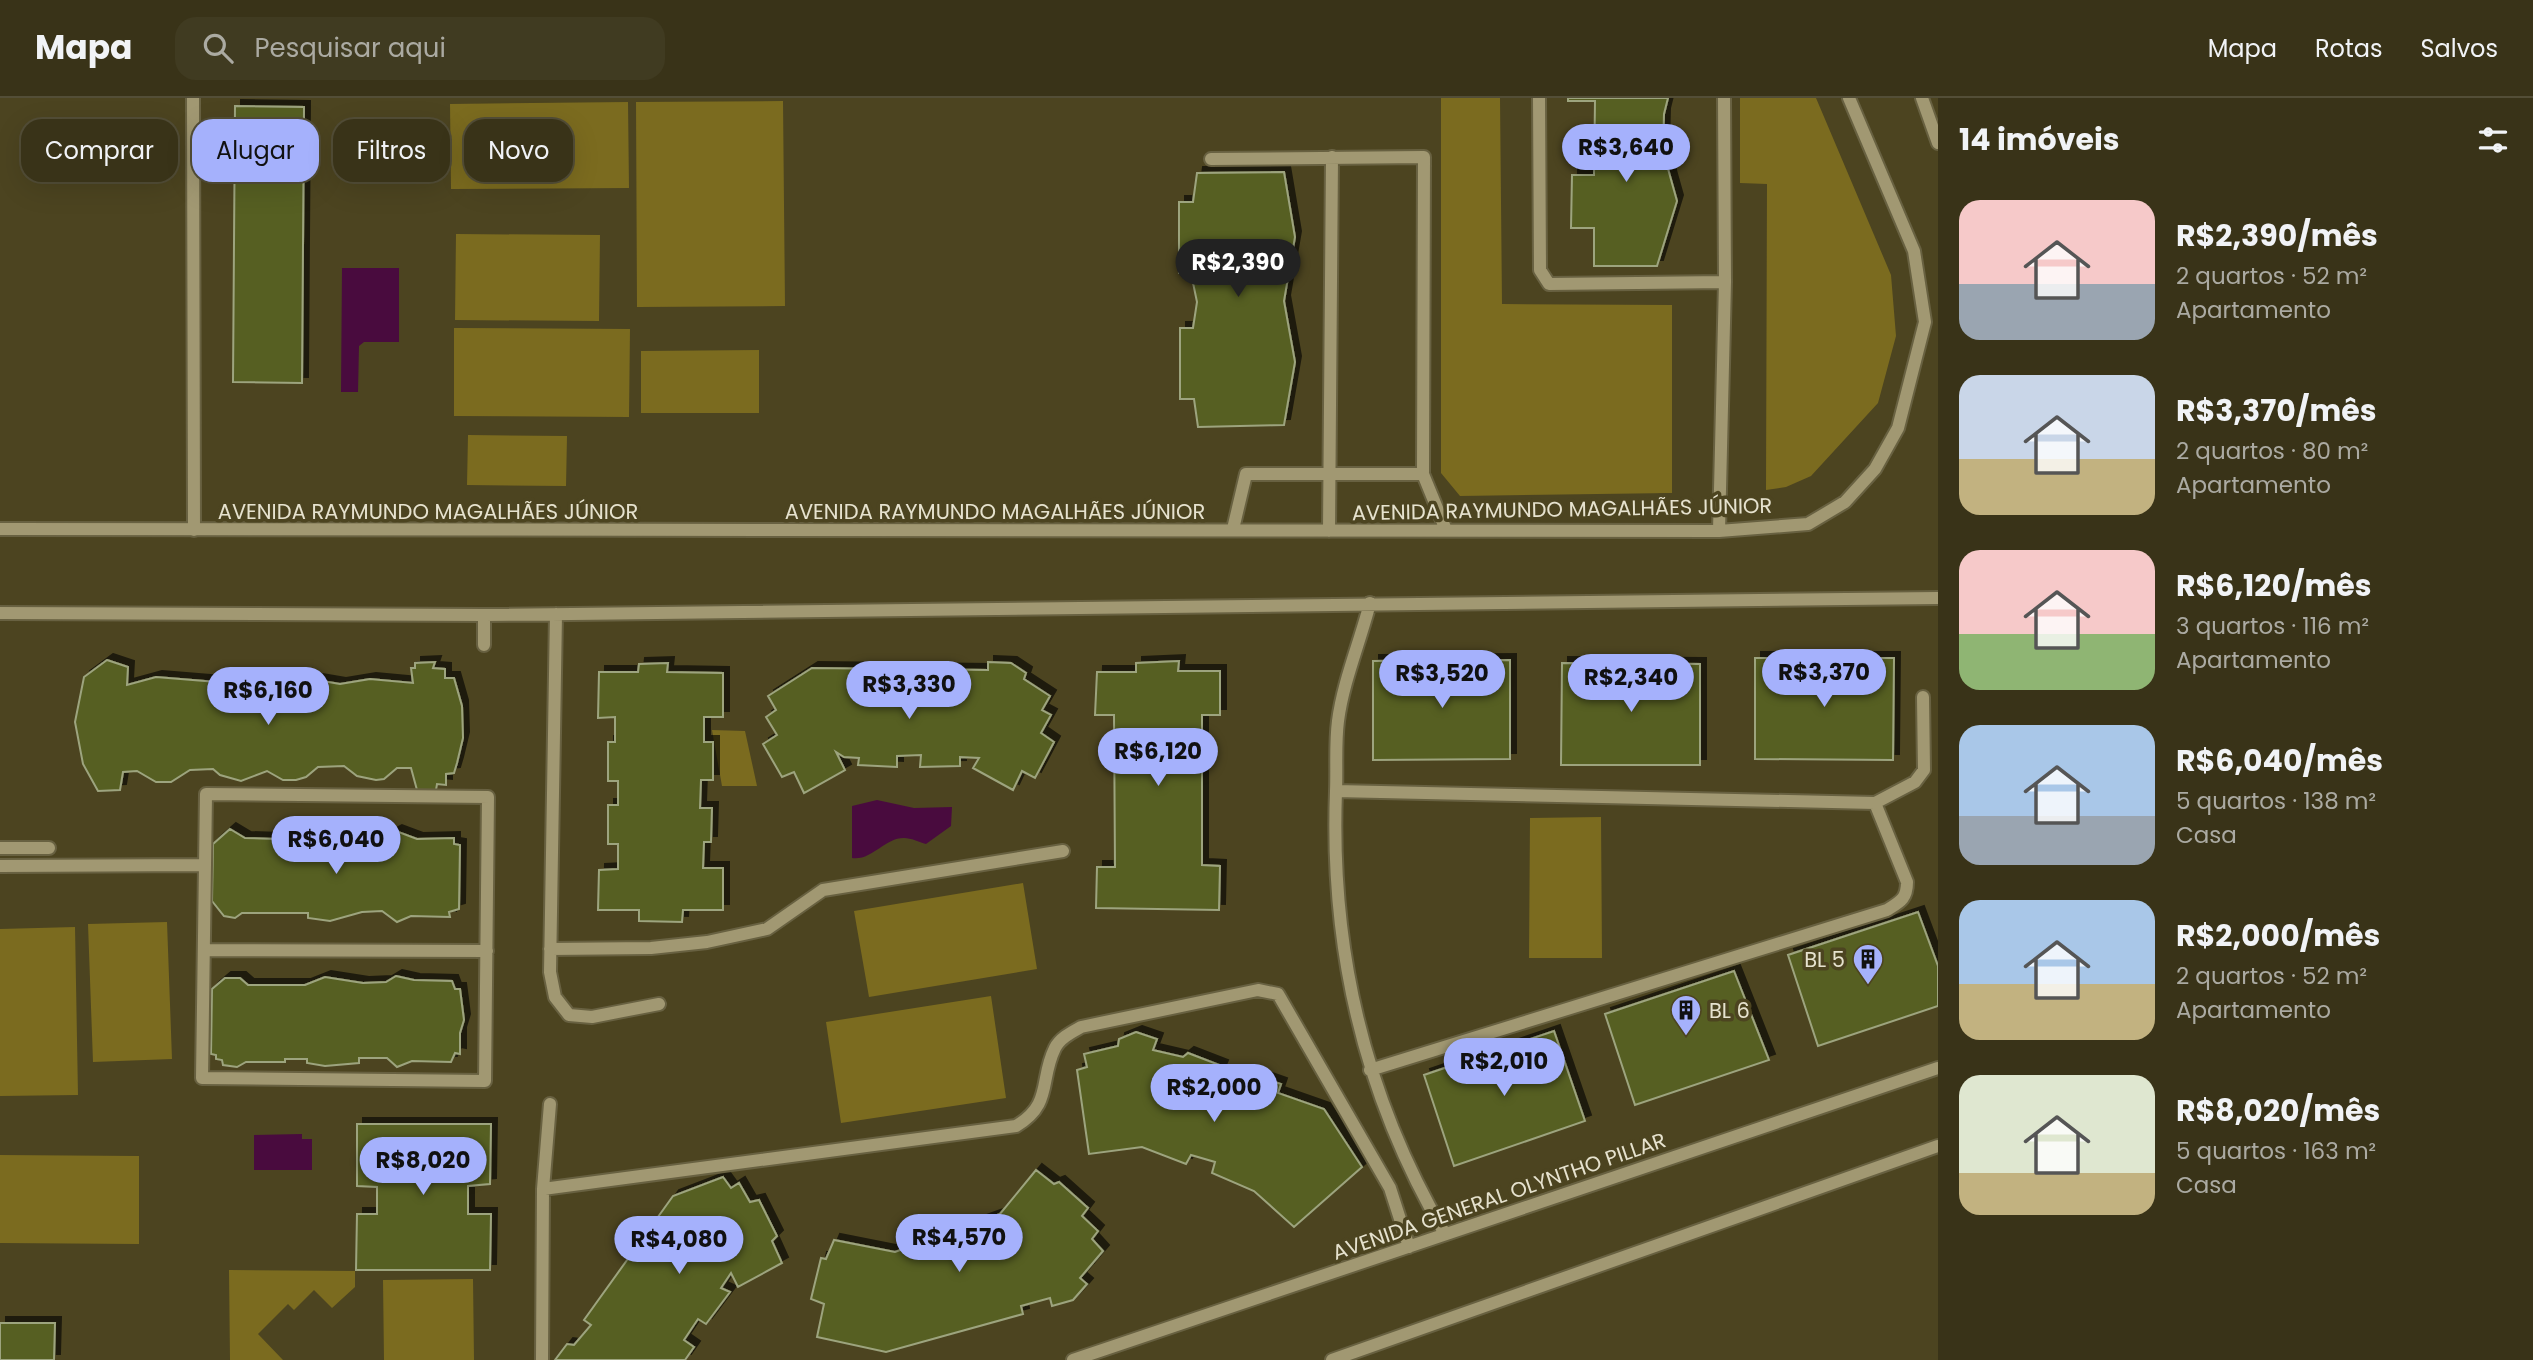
<!DOCTYPE html>
<html lang="pt">
<head>
<meta charset="utf-8">
<style>
  :root { --surface:#393318; --page:#403b21; --text:#f1f3f6; --muted:#abaaa2; --line:#534e37; --accent:#a5b1fc }
  body { margin:0; font-family:Poppins,sans-serif; background:var(--page); color:var(--text); height:100vh; display:flex; flex-direction:column; font-size:26px; white-space:nowrap }
  * { box-sizing:border-box; margin:0 }
  p { font-size:23px; color:var(--muted) }
  .icon { flex:none; width:38px; height:38px; fill:none; stroke:currentColor; stroke-width:2; stroke-linecap:round; stroke-linejoin:round }
  .map { position:relative; flex:1; overflow:hidden }
  .sheet { display:flex; flex-direction:column; background:var(--surface); width:595px }
  .sheet>* { flex:none }
  .hud { position:absolute; left:21px; top:21px; width:665px; height:63px; display:flex; gap:14px }
  .price { position:absolute; translate:-50% -60px; padding:0 16px; border-radius:24px; background:var(--accent); color:#111; font-size:23px; line-height:46px; filter:drop-shadow(0 2px 4px #0008) }
  .price::after { content:''; position:absolute; left:50%; top:42px; width:21px; height:16px; margin-left:-10px; background:inherit; clip-path:polygon(0 0,100% 0,50% 100%) }
  .price.on { background:#222; color:#fff }
  ul { padding:0; list-style:none }
  li { display:flex; align-items:center; gap:21px; height:175px; padding:0 21px }
  li span { display:grid; place-items:center; flex:none; width:196px; height:140px; border-radius:21px; color:#555 }
  li>.icon { margin-inline-start:auto }
  span .icon { width:84px; height:84px; fill:#fffc; stroke-width:1 }
  li b { font-size:30px }
  h2 { display:flex; justify-content:space-between; align-items:center; height:84px; padding:0 21px; font-size:30px }
  .chip { padding:0 24px; border-radius:21px; background:var(--surface); box-shadow:0 7px 28px #0002,0 0 0 2px var(--line); font-size:24px; line-height:63px }
  .chip.on { background:var(--accent); color:#111 }
  header { display:flex; align-items:center; gap:42px; box-sizing:border-box; height:98px; padding:0 35px; background:var(--surface); border-bottom:2px solid var(--line) }
  header strong { font-size:33px }
  nav { display:flex; gap:38px; margin-inline-start:auto; font-size:24px }
  .search { width:490px; height:63px; background:var(--page); display:flex; align-items:center; gap:18px; box-sizing:border-box; padding:0 24px; border-radius:21px; color:var(--muted); font-size:26px }
  main { display:flex; flex:1; min-height:0 }
  .map>svg:first-child { display:block }
  .green { fill:#7b6b1f }
  .water { fill:#490b3e }
  .building { fill:#565f24; stroke:#9da47e; stroke-width:2; filter:url(#shadow) }
  .lines { fill:none; stroke-linecap:round; stroke-linejoin:round }
  .minor-casing { stroke:#686141; stroke-width:16 }
  .minor { stroke:#a19872; stroke-width:12 }
  .labels { text-anchor:middle; dominant-baseline:central; stroke-width:7; stroke-linejoin:round; paint-order:stroke }
  .street-label { font-size:21px; fill:#e6e2ce; stroke:#4c4420 }
  .poi-label { font-size:21px; fill:#e6e2ce; stroke:#4c4420; text-anchor:end }
</style>
</head>
<body>
<header>
<strong>Mapa</strong>
<div class="search"><svg class="icon" aria-label="search" viewBox="0 0 24 24"><circle cx="10" cy="10" r="6"/><path d="M15 15l6 6"/></svg>Pesquisar aqui</div>
<nav><a>Mapa</a><a>Rotas</a><a>Salvos</a></nav>
</header>
<main>
<div class="map">
<svg width="1938" height="1262" viewBox="0 0 1938 1262">
  <defs>
    <filter id="shadow"><feDropShadow dx="6" dy="-6" stdDeviation="0" flood-color="#0009"/></filter>
  </defs>
  <rect width="100%" height="100%" fill="#4c4420"/>
  <!-- green -->
  <path class="green" d="M1441,0H1500L1502,206L1672,207V395L1460,398L1441,375Z
    M1740,0H1816L1891,177L1896,238L1878,305L1811,378L1786,389L1766,392L1767,86L1740,85Z
    M783,3L785,208L637,209L636,4Z
    M628,4L629,90L451,91L450,6Z
    M456,136L600,137L599,223L455,222Z
    M454,230L630,231L629,319L454,318Z
    M759,252V315H641V253Z
    M468,337L567,338L566,388L467,387Z
    M712,632L745,633L757,688H722Z
    M1601,719L1602,860H1529L1530,720Z
    M1023,785L1037,871L869,899L854,813Z
    M167,824L172,961L93,964L88,826Z
    M75,829L78,997L0,998V831Z
    M991,898L1006,1000L841,1025L826,924Z
    M0,1057L139,1058V1146L0,1145Z
    M229,1172L355,1173V1189L332,1210L314,1192L294,1212L288,1206L258,1236L283,1262H230Z
    M473,1181L474,1262H384L383,1182Z"/>
  <!-- water -->
  <path class="water" d="M342,170H399V244H364L359,248L358,294H341Z
    M877,702L914,710L952,709L951,728L926,746C919,744 911,740 904,740C884,740 872,763 852,760V708Z
    M302,1036V1041H312V1072H254V1037Z"/>
  <!-- building -->
  <path class="building" d="M1568,0H1668L1664,16L1663,53L1677,103L1657,168H1594V130H1571L1572,77H1594L1595,3H1568Z
    M235,8L304,9L302,285L233,284Z
    M1284,74L1295,139L1284,203L1295,264L1284,327L1198,329L1194,301H1180V230H1193L1197,204L1191,175H1179V104H1193L1197,75Z
    M1755,560H1894L1893,662L1755,661Z
    M107,562L128,569L127,587L156,579L217,584L240,578L275,585L299,579L340,586L370,581L413,585L411,570H415V565L435,564L433,570L445,571V580H454L462,608L463,640L457,665L454,675L446,676V687L437,686L436,692H417L411,670H397L384,681L376,682L357,678L344,668L318,669L306,679L296,682H283L267,673L241,683L220,677L213,671L190,672L171,684H156L137,673L123,674L120,692L98,693L83,666L75,624L84,579Z
    M1510,562V661L1373,662V563Z
    M1179,563L1178,573H1220V617H1202V767L1220,768L1219,812L1096,810L1097,769H1115L1114,617H1095L1097,574H1136V565Z
    M988,564L1011,565L1026,575L1024,581L1050,598L1042,612L1051,617L1041,635L1054,644L1035,680L1022,673L1013,692L973,670L979,660L960,659V668L920,669L921,657L897,658V669L858,667L859,660L844,659L836,654L845,672L804,695L794,674L782,679L763,646L777,637L766,619L776,612L768,598L812,570L988,572Z
    M668,565L667,574L723,575V619H704V644H713V682H701L700,710H712L711,744H704L703,770H723V812H683L682,824L639,823V812H598L599,772L618,771V746H608V707H618V683H608V644H615V619L598,620L599,574H638L639,566Z
    M1562,565L1700,566V667H1561Z
    M230,731L245,740L306,742V738L359,736L360,741L385,739L396,733L417,741L454,740V746L460,747L459,811L449,814L450,819L411,818L397,824L382,813L362,814L330,823L308,820V815H242L235,820L224,818L212,803L213,746Z
    M1918,814L1938,868V908L1818,948L1788,857Z
    M1734,873L1769,962L1635,1007L1605,916Z
    M396,878L414,882L452,883L455,891H460L464,922L460,935V956L455,955L451,964L412,963L397,969L387,960H359V965L325,968L307,965V961H285V964H246L237,969L223,967L222,962L216,961V957L211,956L212,891L225,880H240L248,887H305L325,879L363,885L386,884Z
    M1554,933L1585,1023L1454,1068L1424,977Z
    M1136,934L1157,941L1153,952L1183,959L1188,955L1222,968L1219,975L1241,983L1246,974L1281,986L1278,995L1324,1011L1362,1069L1294,1129L1254,1093L1212,1075L1215,1064L1191,1057L1186,1066L1142,1049L1089,1056L1077,972L1087,969L1084,956L1118,948L1119,941Z
    M357,1026H491L490,1086L468,1088V1116H491L490,1172H356L357,1116H377V1089L357,1088Z
    M1036,1072L1054,1086L1059,1084L1088,1110L1082,1118L1098,1133L1092,1141L1103,1153L1080,1180L1087,1186L1073,1202L1052,1208L1050,1200L1021,1208L1023,1216L886,1254L817,1239L824,1206L811,1201L821,1160L826,1161L834,1142L895,1154L1000,1116Z
    M723,1079L731,1090L739,1085L750,1104L759,1102L777,1138L772,1143L782,1165L738,1189L731,1175L721,1190L730,1194L706,1226L698,1221L684,1242L694,1249L685,1262H555L567,1246L574,1247L591,1227L584,1222L673,1098Z
    M0,1225H55L54,1262H0Z"/>
  <g class="lines">
    <!-- minor casing -->
    <g class="minor-casing">
      <path id="minor" d="M193,0L194,432
        M1539,0L1540,172L1549,186L1725,184
        M1922,0L1938,45
        M1211,61L1424,59L1423,376
        M0,431L1719,433L1808,426L1845,404L1875,371L1898,330L1925,224L1914,153L1849,0
        M1233,431L1246,376H1423L1446,432
        M1329,433L1332,59
        M1719,433L1725,184L1724,0
        M1370,505C1360,544 1343,584 1338,623C1335,646 1337,670 1336,693C1330,850 1365,1000 1445,1136
        M0,515L484,517L1938,500
        M556,516L550,874L555,899L569,917L592,919L659,906
        M484,517V547
        M1336,693L1875,705L1915,684L1924,672L1923,599
        M206,696L488,699L485,983L202,980Z
        M0,750H49
        M0,768L205,767
        M550,851L651,850L707,844L767,831L823,792L1063,753
        M204,852L487,853
        M1370,972L1887,812C1900,804 1907,801 1907,784L1875,705
        M543,1091L1016,1028C1053,1006 1039,982 1055,950C1060,940 1072,934 1081,929L1258,892L1278,896L1390,1090L1409,1149
        M542,1262L543,1091L550,1006
        M1073,1262L1938,970
        M1332,1262L1938,1048"/>
    </g>
    <!-- minor -->
    <use href="#minor" class="minor"/>
  </g>
  <!-- icons -->
  <defs>
    <g id="building-pin" transform="scale(1.575)"><path d="M0 17L-7.5 6A9.5 9.5 0 1 1 7.5 6Z" fill="#a5b1fc" stroke="#4c4420"/><path d="M-4-6H4V6H1V3H-1V6H-4ZM-2.5-4.3h1.7v1.8h-1.7ZM.8-4.3h1.7v1.8H.8ZM-2.5-1h1.7V.8h-1.7ZM.8-1h1.7V.8H.8Z" fill="#111"/></g>
  </defs>
  <g fill-rule="evenodd">
    <use href="#building-pin" x="1868" y="861"/>
    <use href="#building-pin" x="1686" y="912"/>
  </g>
  <g class="labels">
    <!-- street labels -->
    <g class="street-label">
      <text transform="translate(1562 411) rotate(-1)">AVENIDA RAYMUNDO MAGALHÃES JÚNIOR</text>
      <text x="428" y="413">AVENIDA RAYMUNDO MAGALHÃES JÚNIOR</text>
      <text x="995" y="413">AVENIDA RAYMUNDO MAGALHÃES JÚNIOR</text>
      <text transform="translate(1499 1098) rotate(-19)">AVENIDA GENERAL OLYNTHO PILLAR</text>
    </g>
    <!-- poi labels -->
    <g class="poi-label">
      <text x="1845" y="861">BL 5</text>
      <text x="1709" y="912" text-anchor="start">BL 6</text>
    </g>
  </g>
</svg>
<b class="price" style="left:1626px;top:86px">R$3,640</b>
<b class="price on" style="left:1238px;top:201px">R$2,390</b>
<b class="price" style="left:1824px;top:611px">R$3,370</b>
<b class="price" style="left:1442px;top:612px">R$3,520</b>
<b class="price" style="left:1631px;top:616px">R$2,340</b>
<b class="price" style="left:909px;top:623px">R$3,330</b>
<b class="price" style="left:268px;top:629px">R$6,160</b>
<b class="price" style="left:1158px;top:690px">R$6,120</b>
<b class="price" style="left:336px;top:778px">R$6,040</b>
<b class="price" style="left:1504px;top:1000px">R$2,010</b>
<b class="price" style="left:1214px;top:1026px">R$2,000</b>
<b class="price" style="left:423px;top:1099px">R$8,020</b>
<b class="price" style="left:959px;top:1176px">R$4,570</b>
<b class="price" style="left:679px;top:1178px">R$4,080</b>
<div class="hud">
<a class="chip">Comprar</a>
<a class="chip on">Alugar</a>
<a class="chip">Filtros</a>
<a class="chip">Novo</a>
</div>
</div>
<section class="sheet">
<h2>14 imóveis<svg class="icon" aria-label="filters" viewBox="0 0 24 24"><path d="M4 7h16M4 17h16"/><circle cx="9" cy="7" r="2"/><circle cx="15" cy="17" r="2"/></svg></h2>
<ul>
<li><span style="background:linear-gradient(#f6c9c9 60%,#9aa5b1 0)"><svg class="icon" aria-label="home" viewBox="0 0 24 24"><path d="M3 11l9-7 9 7M6 9v11h12V9"/></svg></span><div><b>R$2,390/mês</b><p>2 quartos · 52 m²</p><p>Apartamento</p></div></li>
<li><span style="background:linear-gradient(#c9d6e8 60%,#c2b280 0)"><svg class="icon" aria-label="home" viewBox="0 0 24 24"><path d="M3 11l9-7 9 7M6 9v11h12V9"/></svg></span><div><b>R$3,370/mês</b><p>2 quartos · 80 m²</p><p>Apartamento</p></div></li>
<li><span style="background:linear-gradient(#f6c9c9 60%,#8fb573 0)"><svg class="icon" aria-label="home" viewBox="0 0 24 24"><path d="M3 11l9-7 9 7M6 9v11h12V9"/></svg></span><div><b>R$6,120/mês</b><p>3 quartos · 116 m²</p><p>Apartamento</p></div></li>
<li><span style="background:linear-gradient(#a9c7e8 65%,#9aa5b1 0)"><svg class="icon" aria-label="home" viewBox="0 0 24 24"><path d="M3 11l9-7 9 7M6 9v11h12V9"/></svg></span><div><b>R$6,040/mês</b><p>5 quartos · 138 m²</p><p>Casa</p></div></li>
<li><span style="background:linear-gradient(#a9c7e8 60%,#c2b280 0)"><svg class="icon" aria-label="home" viewBox="0 0 24 24"><path d="M3 11l9-7 9 7M6 9v11h12V9"/></svg></span><div><b>R$2,000/mês</b><p>2 quartos · 52 m²</p><p>Apartamento</p></div></li>
<li><span style="background:linear-gradient(#dfe7d0 70%,#c2b280 0)"><svg class="icon" aria-label="home" viewBox="0 0 24 24"><path d="M3 11l9-7 9 7M6 9v11h12V9"/></svg></span><div><b>R$8,020/mês</b><p>5 quartos · 163 m²</p><p>Casa</p></div></li>
</ul>
</section>
</main>
</body>
</html>
